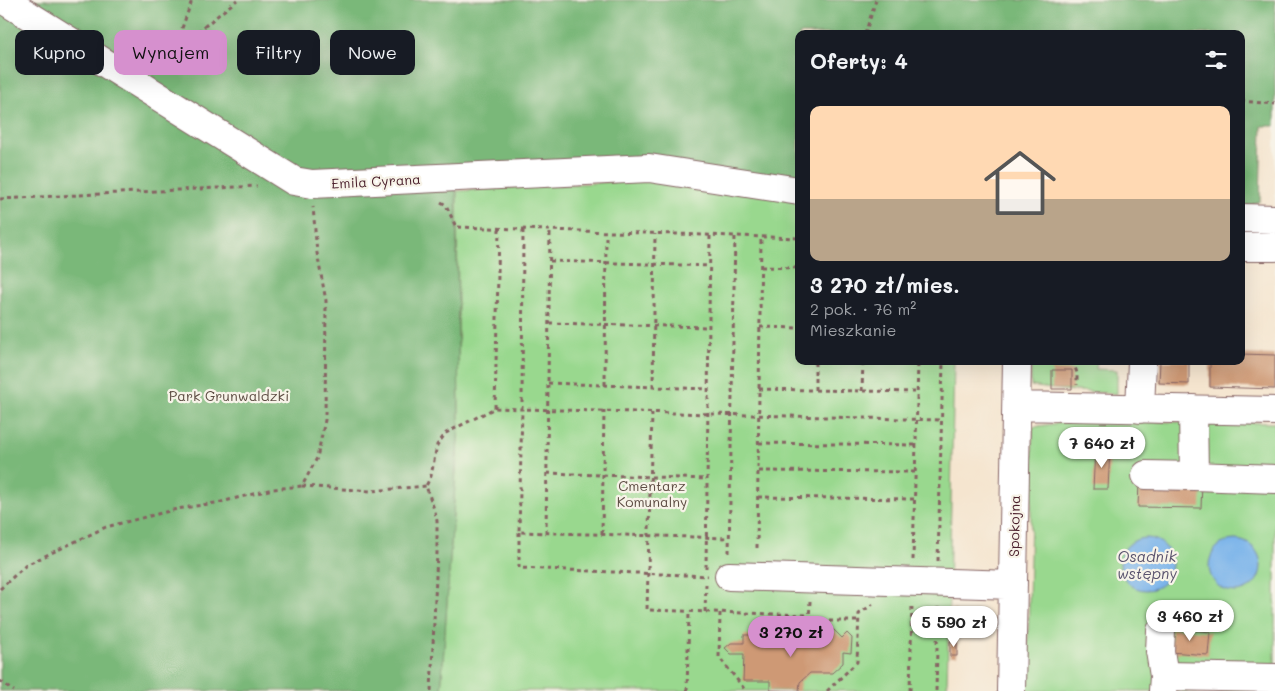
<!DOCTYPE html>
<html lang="pl">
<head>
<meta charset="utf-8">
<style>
  :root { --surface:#171b24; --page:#20242c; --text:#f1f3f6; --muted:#9ea1a6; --accent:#d690ce }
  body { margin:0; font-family:Mali,sans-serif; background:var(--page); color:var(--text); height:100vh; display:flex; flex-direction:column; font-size:19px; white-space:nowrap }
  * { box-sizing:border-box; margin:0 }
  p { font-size:16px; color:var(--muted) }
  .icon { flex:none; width:28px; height:28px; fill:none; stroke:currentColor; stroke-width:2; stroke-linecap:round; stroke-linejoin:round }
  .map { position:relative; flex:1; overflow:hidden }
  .drawer { position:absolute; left:795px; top:30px; width:450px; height:335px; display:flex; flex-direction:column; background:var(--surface); border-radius:10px; box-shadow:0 5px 20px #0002 }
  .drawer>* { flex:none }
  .hud { position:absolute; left:15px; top:30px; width:475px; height:45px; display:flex; gap:10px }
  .price { position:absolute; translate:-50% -42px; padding:0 11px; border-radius:18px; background:#fff; color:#222; font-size:16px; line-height:32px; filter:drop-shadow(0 1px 2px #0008) }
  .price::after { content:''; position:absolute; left:50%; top:30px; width:15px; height:11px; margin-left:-8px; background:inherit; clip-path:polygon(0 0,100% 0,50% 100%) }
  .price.on { background:var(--accent); color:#111 }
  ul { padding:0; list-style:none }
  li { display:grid; align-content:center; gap:10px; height:265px; padding:0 15px }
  li span { display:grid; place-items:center; height:155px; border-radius:10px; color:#555 }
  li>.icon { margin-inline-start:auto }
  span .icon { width:90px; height:90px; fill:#fffc; stroke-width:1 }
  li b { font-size:21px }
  h2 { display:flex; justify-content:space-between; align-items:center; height:60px; padding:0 15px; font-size:21px }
  .pill { padding:0 18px; border-radius:10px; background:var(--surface); box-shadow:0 5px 20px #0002; font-size:18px; line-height:45px }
  .pill.on { background:var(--accent); color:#111 }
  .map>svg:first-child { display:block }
  .green { fill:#99d88e; stroke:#727c5c }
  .forest { fill:#7ab879; stroke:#626c52 }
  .water { fill:#79b3ea; stroke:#62698a }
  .building { fill:#ce9974 }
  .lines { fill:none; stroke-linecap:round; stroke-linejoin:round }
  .minor-casing { stroke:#866464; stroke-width:30 }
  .path { stroke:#866464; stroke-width:3; stroke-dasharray:4 4; stroke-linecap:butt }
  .minor { stroke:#fff; stroke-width:28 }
  .labels { text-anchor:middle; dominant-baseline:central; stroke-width:4.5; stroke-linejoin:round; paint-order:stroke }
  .street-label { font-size:14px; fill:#4a1f2b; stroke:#f7f3e8 }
  .park-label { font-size:14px; fill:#5e4d44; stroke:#f7f3e8 }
  .water-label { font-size:15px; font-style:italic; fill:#5a536e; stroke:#f7f3e8 }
</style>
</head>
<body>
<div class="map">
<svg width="1275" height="691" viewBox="0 0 1275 691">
  <rect width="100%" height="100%" fill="#f7f3e8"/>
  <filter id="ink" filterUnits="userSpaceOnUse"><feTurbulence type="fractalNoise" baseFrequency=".02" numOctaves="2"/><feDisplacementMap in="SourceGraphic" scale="10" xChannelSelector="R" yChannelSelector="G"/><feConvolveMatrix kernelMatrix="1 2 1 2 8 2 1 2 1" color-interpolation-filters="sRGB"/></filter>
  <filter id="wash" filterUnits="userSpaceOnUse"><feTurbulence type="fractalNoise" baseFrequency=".0096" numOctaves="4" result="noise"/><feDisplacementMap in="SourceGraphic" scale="20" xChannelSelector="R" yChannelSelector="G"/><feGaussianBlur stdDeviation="1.12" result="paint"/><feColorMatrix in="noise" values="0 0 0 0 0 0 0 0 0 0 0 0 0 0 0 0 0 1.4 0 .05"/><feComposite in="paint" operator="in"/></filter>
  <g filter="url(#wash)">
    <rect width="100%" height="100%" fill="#f5e5cf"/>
    <!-- green -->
    <path class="green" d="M645,180L799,200V361H954L947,691H441L459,426L457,191Z
      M1031,361H1097L1096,369L1117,370V394C1088,391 1059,391 1031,386Z
      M1071,421L1275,423V691H1027L1033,427Z"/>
    <!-- forest -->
    <path class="forest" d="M0,0H1275V126H1262L1260,201L1241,209V34H799V185L456,170L459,426L441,691H0Z"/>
    <!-- water -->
    <path class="water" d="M1120 564a26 26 0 1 1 52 0a26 26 0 1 1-52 0Z
      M1209 566a26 26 0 1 1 52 0a26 26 0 1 1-52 0Z"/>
    <g id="blocks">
      <!-- building -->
      <path class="building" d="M1241,354L1275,355V389L1210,387V361H1241Z
        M1160,361H1189V384L1159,383Z
        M1052,370H1072V389H1052Z
        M1095,449H1110L1108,489H1093Z
        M1139,482L1202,483L1201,508L1138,507Z
        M949,610H956V621H949Z
        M1172,628L1210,632L1208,655L1170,652Z
        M810,629L834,630L842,638L847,633L852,638L851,653L843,652V663L832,673H810L800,682L799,691L770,690V681H743L744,654H731L725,648L731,643H744V635H773V644H799V639Z
        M950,641H957V656H950Z"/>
    </g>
  </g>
  <g filter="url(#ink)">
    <use href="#blocks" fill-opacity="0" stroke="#866464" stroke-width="1"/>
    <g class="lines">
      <!-- minor casing -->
      <g class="minor-casing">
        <path id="minor" d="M4,0L294,181L312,184L649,168L799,191
          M1241,218L1275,219
          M1241,247H1275
          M1017,406L1275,411
          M1140,409L1142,361
          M1193,409L1194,476L1275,479
          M1146,475L1194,476
          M729,576L1013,585
          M1161,631L1160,651L1164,676
          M1011,691L1017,361
          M1163,691L1164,676L1275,678"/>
      </g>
      <!-- path -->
      <path class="path" d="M865,34L876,0
        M174,51L192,0
        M156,69L174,51L237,0
        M1241,101L1275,104
        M0,199L257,186
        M441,202L446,205L456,227L799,238
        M523,230L522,409L941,420
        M550,261L710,266
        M761,267L799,268
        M549,323L709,327
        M760,327L799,328
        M1073,361L1077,373V385
        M548,383L708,389
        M605,385L606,233
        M653,387L655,234
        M759,389L917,392
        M815,390V361
        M862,391L863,361
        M495,408L499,229
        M652,413L647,610L809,615
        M759,443L916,445
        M759,471L915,472
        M547,473L707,479
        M302,486L371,491L426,486
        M758,497L914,499
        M519,532V568L708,576
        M546,533L550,231
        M602,534L604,411
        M757,548L761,237
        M729,553L735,236
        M913,560L918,361
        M938,561L943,361
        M706,568L710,236
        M0,589L26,565L106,527L177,509L221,502L273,489L302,486L317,458L325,420L326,301L317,253L313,207
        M810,601L809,621H859
        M705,612L706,584
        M720,613L719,657L746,691
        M781,633L795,634L809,621
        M0,681L14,691
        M431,691L437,553V521L435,512L426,486L431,476L437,445L446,433L495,408L522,409L519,532L729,538
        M687,691L689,612
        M827,691L857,662L859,614L873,604
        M910,691L912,604
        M936,691L938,605"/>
      <!-- minor -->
      <use href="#minor" class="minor"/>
    </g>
  </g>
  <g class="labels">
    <!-- street labels -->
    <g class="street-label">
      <text transform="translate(376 181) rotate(-3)">Emila Cyrana</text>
      <text transform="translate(1014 526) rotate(-89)">Spokojna</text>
    </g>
    <!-- park labels -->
    <g class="park-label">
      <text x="229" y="395">Park Grunwaldzki</text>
      <text x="652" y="485">Cmentarz<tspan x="652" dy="16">Komunalny</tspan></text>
    </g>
    <!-- water labels -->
    <g class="water-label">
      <text x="1147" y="556">Osadnik<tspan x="1147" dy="17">wstępny</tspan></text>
    </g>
  </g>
</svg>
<b class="price" style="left:1102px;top:469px">7 640 zł</b>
<b class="price" style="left:1190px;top:642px">3 460 zł</b>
<b class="price" style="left:954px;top:648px">5 590 zł</b>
<b class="price on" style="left:791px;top:658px">3 270 zł</b>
<div class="hud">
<a class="pill">Kupno</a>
<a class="pill on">Wynajem</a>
<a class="pill">Filtry</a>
<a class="pill">Nowe</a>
</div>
<section class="drawer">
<h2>Oferty: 4<svg class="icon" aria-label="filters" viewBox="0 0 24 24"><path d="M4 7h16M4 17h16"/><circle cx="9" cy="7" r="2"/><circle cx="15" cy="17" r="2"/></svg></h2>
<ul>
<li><span style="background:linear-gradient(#ffd9b3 60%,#b9a48a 0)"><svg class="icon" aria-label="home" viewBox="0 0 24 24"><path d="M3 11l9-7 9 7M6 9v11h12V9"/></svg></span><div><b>3 270 zł/mies.</b><p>2 pok. · 76 m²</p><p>Mieszkanie</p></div></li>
</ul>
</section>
</div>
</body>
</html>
